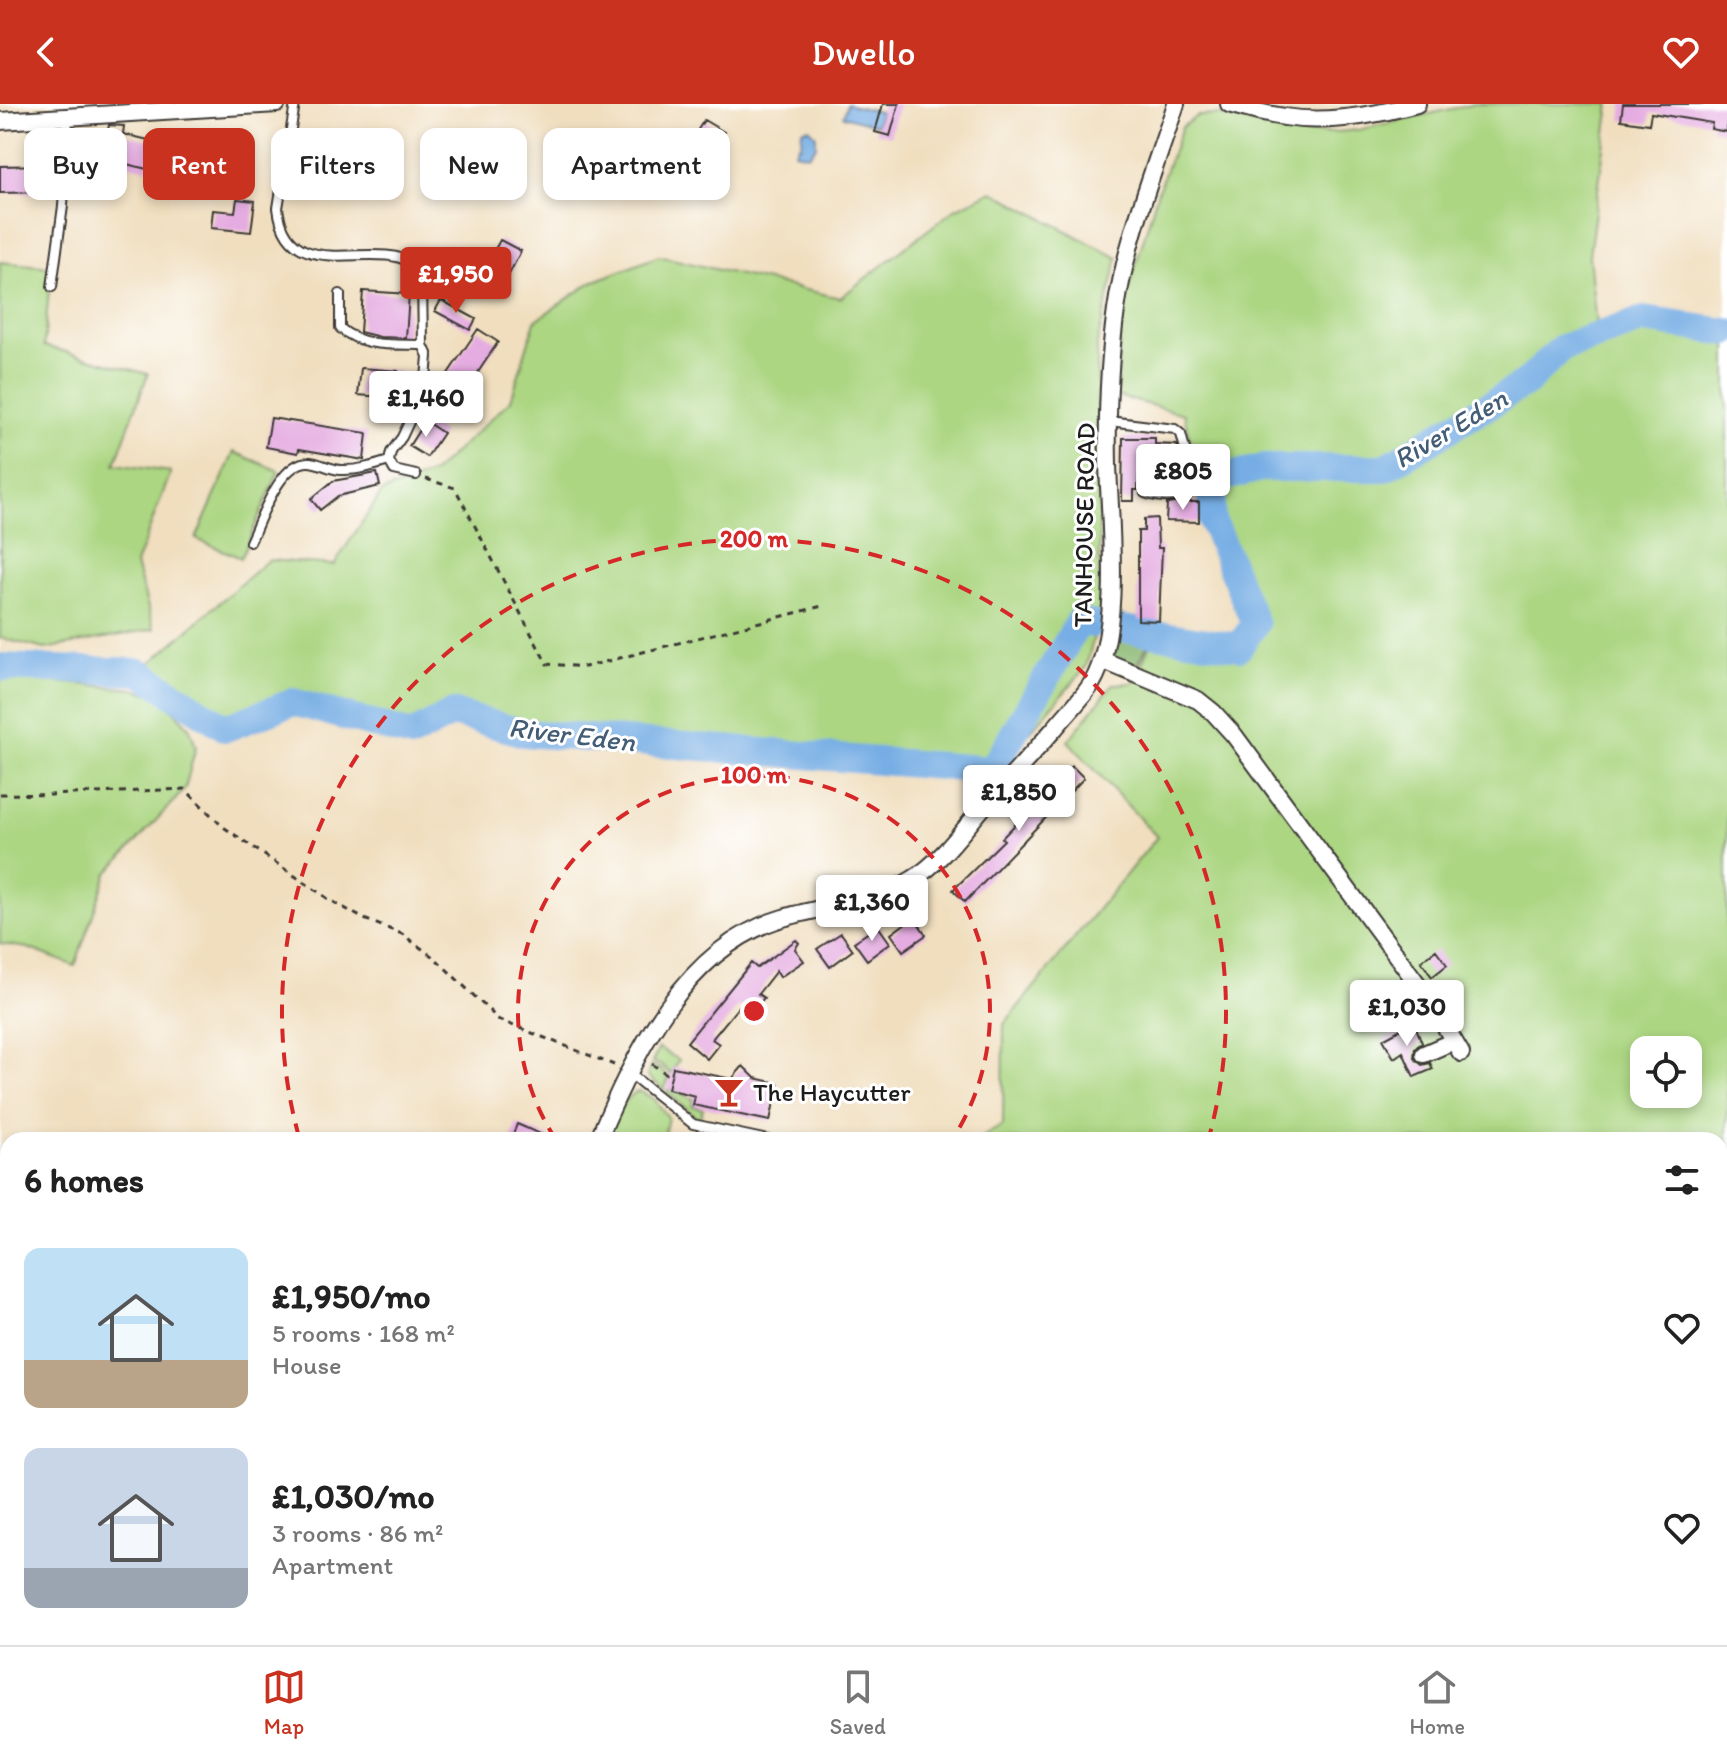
<!DOCTYPE html>
<html lang="en">
<head>
<meta charset="utf-8">
<style>
  :root { --surface:#fff; --page:#f2f2f2; --text:#222; --muted:#767676; --line:#e0e0e0; --accent:#c8321e }
  body { margin:0; font-family:Itim,sans-serif; background:var(--page); color:var(--text); height:100vh; display:flex; flex-direction:column; font-size:30px; white-space:nowrap }
  * { box-sizing:border-box; margin:0 }
  p { font-size:26px; color:var(--muted) }
  .icon { flex:none; width:44px; height:44px; fill:none; stroke:currentColor; stroke-width:2; stroke-linecap:round; stroke-linejoin:round }
  .map { position:relative; flex:1; overflow:hidden }
  .drawer { position:absolute; left:0px; top:1028px; width:1728px; height:514px; display:flex; flex-direction:column; background:var(--surface); border-radius:24px 24px 0 0; box-shadow:0 4px 12px #0003 }
  .drawer>* { flex:none }
  .guide { position:absolute; left:24px; top:24px; width:800px; height:72px; display:flex; gap:16px }
  .controls { position:absolute; left:1630px; top:932px; display:grid; gap:16px }
  .controls a { display:grid; place-items:center; width:72px; height:72px; border-radius:16px; background:var(--surface); box-shadow:0 4px 12px #0003; font-size:40px }
  .price { position:absolute; translate:-50% -68px; padding:0 18px; border-radius:8px; background:#fff; color:#222; font-size:26px; line-height:52px; filter:drop-shadow(0 2px 4px #0008) }
  .price::after { content:''; position:absolute; left:50%; top:48px; width:24px; height:18px; margin-left:-12px; background:inherit; clip-path:polygon(0 0,100% 0,50% 100%) }
  .price.selected { background:var(--accent); color:#fff }
  ul { padding:0; list-style:none }
  li { display:flex; align-items:center; gap:24px; height:200px; padding:0 24px }
  li span { display:grid; place-items:center; flex:none; width:224px; height:160px; border-radius:16px; color:#555 }
  li>.icon { margin-inline-start:auto }
  span .icon { width:96px; height:96px; fill:#fffc; stroke-width:1 }
  li b { font-size:34px }
  h2 { display:flex; justify-content:space-between; align-items:center; height:96px; padding:0 24px; font-size:34px }
  .chip { padding:0 28px; border-radius:16px; background:var(--surface); box-shadow:0 4px 12px #0003; font-size:28px; line-height:72px }
  .chip.selected { background:var(--accent); color:#fff }
  header { display:flex; justify-content:space-between; align-items:center; height:104px; padding:0 24px; background:var(--accent); color:#fff; font-size:36px; font-weight:600 }
  .menu { display:flex; justify-content:space-around; align-items:center; height:112px; border-top:2px solid var(--line); background:var(--surface); font-size:22px; color:var(--muted) }
  .menu a { display:grid; justify-items:center; gap:4px }
  .menu .selected { color:var(--accent) }
  .map>svg:first-child { display:block }
  .green { fill:#acd682; stroke:#64794f; stroke-width:2; fill-rule:evenodd }
  .forest { fill:#89b770; stroke:#526a46; stroke-width:2 }
  .water { fill:#76ade4; stroke:#496480; stroke-width:2 }
  .lines { fill:none; stroke-linecap:round; stroke-linejoin:round }
  .river { stroke:#76ade4; stroke-width:28 }
  .building { fill:#e5ace1 }
  .service-casing { stroke:#3c3934; stroke-width:12 }
  .minor-casing { stroke:#3c3934; stroke-width:20 }
  .path { stroke:#3c3934; stroke-width:3; stroke-dasharray:6 6; stroke-linecap:butt }
  .service { stroke:#fff; stroke-width:8 }
  .minor { stroke:#fff; stroke-width:16 }
  .ring { fill:none; stroke:#d62828; stroke-width:4; stroke-dasharray:14 10 }
  .labels { text-anchor:middle; dominant-baseline:central; stroke-width:6; stroke-linejoin:round; paint-order:stroke }
  .street-label { font-size:26px; fill:#1c1c1c; stroke:#fff }
  .poi-label { font-size:26px; fill:#1c1c1c; stroke:#fff; text-anchor:start }
  .water-label { font-size:28px; font-style:italic; fill:#445d76; stroke:#fff }
  .centre { fill:#d62828; stroke:#fff; stroke-width:4 }
  .ring-label { font-size:24px; text-anchor:middle; font-weight:bold; fill:#d62828; stroke:#fff; stroke-width:6; stroke-linejoin:round; paint-order:stroke }
</style>
</head>
<body>
<header><svg class="icon" aria-label="back" viewBox="0 0 24 24"><path d="M15 5l-7 7 7 7"/></svg>Dwello<svg class="icon" aria-label="heart" viewBox="0 0 24 24"><path d="M12 20l-8-8c-3-5 5-10 8-4 3-6 11-1 8 4z"/></svg></header>
<div class="map">
<svg width="1727" height="1541" viewBox="0 0 1727 1541">
  <rect width="100%" height="100%" fill="#fff"/>
  <filter id="ink" filterUnits="userSpaceOnUse"><feTurbulence type="fractalNoise" baseFrequency=".0125" numOctaves="2"/><feDisplacementMap in="SourceGraphic" scale="16" xChannelSelector="R" yChannelSelector="G"/><feConvolveMatrix kernelMatrix="1 2 1 2 8 2 1 2 1" color-interpolation-filters="sRGB"/></filter>
  <filter id="wash" filterUnits="userSpaceOnUse"><feTurbulence type="fractalNoise" baseFrequency=".006" numOctaves="4" result="noise"/><feDisplacementMap in="SourceGraphic" scale="32" xChannelSelector="R" yChannelSelector="G"/><feGaussianBlur stdDeviation="1.8" result="paint"/><feColorMatrix in="noise" values="0 0 0 0 0 0 0 0 0 0 0 0 0 0 0 0 0 1.4 0 .05"/><feComposite in="paint" operator="in"/></filter>
  <g filter="url(#wash)">
    <rect width="100%" height="100%" fill="#f0debe"/>
    <!-- green -->
    <path class="green" d="M1474,0H1610L1589,151L1597,232L1644,216L1727,228V1106L1720,1112V1036H977L1003,1021L1004,920L1157,733L1068,637L1113,580L1133,579L1150,540L1173,535L1239,543L1249,505L1211,414L1213,376L1192,347L1184,310L1117,292L1120,228L1126,194L1157,90L1182,23L1197,12L1218,11L1292,28L1325,29L1358,26ZM1644,946H1688V990H1644Z
      M992,87L1118,154L1097,239L1100,510L1086,563L1031,627L992,666L524,629L453,609L412,631L293,598L226,624L140,568L268,456L334,461L382,388L433,369L511,296L535,217L592,178L659,152L840,194L955,105Z
      M0,158L51,163L44,242L148,270L115,360L171,368L136,460L154,525L45,545L0,534Z
      M234,348L279,367L241,454L196,435Z
      M19,575L133,585L161,593L189,623L196,642L185,685L107,770L75,862L28,844L0,840V576Z
      M659,944L679,956L670,970L663,962L652,958Z
      M651,961L660,965L669,974L664,986L647,972Z
      M669,985L694,995L692,1002L703,1005L699,1016L667,988Z
      M639,987L654,995L668,1013L663,1036H606C614,1018 620,995 639,987Z
      M443,1534H580L581,1541H441Z
      M787,1534H885L884,1541H791L793,1536Z"/>
    <!-- forest -->
    <path class="forest" d="M1119,510L1155,526L1135,566L1113,559Z
      M1727,1106V1151L1720,1155V1112Z
      M0,1512L8,1516V1534L103,1535C68,1536 36,1541 0,1541Z"/>
    <!-- water -->
    <path class="water" d="M847,0L880,8L876,21L843,12Z
      M809,24L816,31V42L808,51L795,48L798,41L801,42L802,26Z"/>
    <g class="lines">
      <!-- river -->
      <path class="river" d="M1124,525L1239,543L1255,520L1211,414L1213,376L1262,364H1385L1527,278L1562,244L1644,216L1727,228
        M0,563L140,568L226,624L293,598L412,631L453,609L524,629L992,666L1079,518L1092,520"/>
    </g>
    <g id="blocks">
      <!-- building -->
      <path class="building" d="M883,0H899L890,32L875,28Z
        M1623,0H1727V28L1711,25L1712,19L1651,9L1649,20L1621,16Z
        M704,16L724,28L700,67L680,54Z
        M109,21L124,22L123,30L153,37L147,65L118,58L117,63L101,59Z
        M47,61L48,88L0,89V62Z
        M237,95L255,97L251,128L211,124L213,106L235,108Z
        M500,136L521,147L502,184L480,173Z
        M363,187L409,190L406,234L380,233L360,228Z
        M441,196L476,215L470,226L435,207Z
        M478,225L498,238L465,288L445,274Z
        M361,264L398,267L395,294L358,291Z
        M271,314L367,329L364,356L299,345L298,349L266,343Z
        M425,317L443,329L427,353L409,342Z
        M1123,334H1155V340L1177,341L1179,350L1178,383L1164,386L1152,384L1151,368L1144,364L1139,368L1138,386H1134V397H1122Z
        M377,369L380,382L338,392L320,406L311,395L333,377Z
        M1180,398H1199V418L1166,417L1167,400Z
        M1157,414L1158,444H1162L1159,517L1138,516V427H1144V415Z
        M1072,662L1084,674L965,798L953,786L1004,736L1002,734Z
        M914,813L926,831L903,847L891,830Z
        M878,822L890,839L867,856L854,838Z
        M841,829L853,846L830,863L817,845Z
        M796,836L799,839L795,845L804,857L780,873L776,867L758,890L764,894L752,908L748,905L746,907L739,902L712,935L719,940L707,955L687,938L751,859L757,864Z
        M1436,846L1447,861L1432,873L1421,857Z
        M1414,918L1422,939L1415,944L1414,954L1422,961L1430,959L1433,965L1414,973L1403,948L1394,954L1383,935Z
        M743,962L755,974L778,979L770,1017L693,1001L695,992L668,985L673,963L732,975Z
        M517,1020L554,1036H511Z"/>
    </g>
  </g>
  <g filter="url(#ink)">
    <use href="#blocks" fill-opacity="0" stroke="#3c3934" stroke-width="2"/>
    <g class="lines">
      <!-- service casing -->
      <g class="service-casing">
        <path id="service" d="M295,0L278,104C289,195 403,116 422,176L423,241L428,252L426,275L418,299L402,333L391,348L389,357L394,366L416,371
          M52,183L63,102L68,14
          M340,190V224C363,244 394,240 423,241
          M1109,317L1175,325L1181,330C1187,353 1202,396 1164,393C1157,392 1152,392 1145,389V371
          M250,438C261,415 280,356 310,358C320,359 330,365 340,366C357,367 373,362 389,357
          M629,969L693,1020L768,1036"/>
      </g>
      <!-- minor casing -->
      <g class="minor-casing">
        <path id="minor" d="M1229,0C1247,5 1266,11 1285,13C1327,20 1376,11 1417,0
          M0,17L277,0
          M1102,556L1198,596L1213,608L1234,631L1430,897L1461,949
          M1424,950L1454,937
          M598,1036C634,950 686,842 783,814C820,803 881,796 913,775C941,758 963,726 985,701C1009,676 1032,650 1055,624C1067,609 1082,595 1092,579C1122,529 1110,419 1108,361C1107,310 1109,256 1116,206C1126,136 1154,67 1176,0
          M432,1541L434,1534
          M563,1541L575,1535"/>
      </g>
      <!-- path -->
      <path class="path" d="M426,375L455,384L547,560L585,563L826,501
        M0,690L51,691L185,685L222,722L330,796L364,815L402,830L436,855L499,916L614,961
        M652,960L671,973"/>
      <!-- service -->
      <use href="#service" class="service"/>
      <!-- minor -->
      <use href="#minor" class="minor"/>
    </g>
  </g>
  <!-- distance rings -->
  <g class="ring">
    <path d="M556 1036A236 236 0 1 1 952 1036"/>
    <path d="M299 1033A472 472 0 1 1 1209 1033"/>
  </g>
  <!-- icons -->
  <defs>
    <g id="bar-bare" transform="scale(2.4)"><path d="M-6-5H6L.8 .8V4.5H3.5V6h-7V4.5H-.8V.8Z" fill="#c8321e" stroke="#fff" stroke-width="2.5" paint-order="stroke"/></g>
  </defs>
  <g fill-rule="evenodd">
    <use href="#bar-bare" x="729" y="988"/>
  </g>
  <g class="labels">
    <!-- street labels -->
    <g class="street-label">
      <text transform="translate(1084 421) rotate(-89)">TANHOUSE ROAD</text>
    </g>
    <!-- poi labels -->
    <g class="poi-label">
      <text x="753" y="988">The Haycutter</text>
    </g>
    <!-- water labels -->
    <g class="water-label">
      <text transform="translate(1450 324) rotate(-31)">River Eden</text>
      <text transform="translate(572 630) rotate(7)">River Eden</text>
    </g>
  </g>
  <circle cx="754" cy="907" r="12" class="centre"/>
  <g class="ring-label">
    <text x="754" y="443">200 m</text>
    <text x="754" y="679">100 m</text>
  </g>
</svg>
<div class="controls">
<a><svg class="icon" aria-label="locate" viewBox="0 0 24 24"><circle cx="12" cy="12" r="6"/><path d="M12 2v4M12 18v4M2 12h4M18 12h4"/></svg></a>
</div>
<b class="price selected" style="left:456px;top:211px">£1,950</b>
<b class="price" style="left:426px;top:335px">£1,460</b>
<b class="price" style="left:1183px;top:408px">£805</b>
<b class="price" style="left:1019px;top:729px">£1,850</b>
<b class="price" style="left:872px;top:839px">£1,360</b>
<b class="price" style="left:1407px;top:944px">£1,030</b>
<div class="guide">
<a class="chip">Buy</a>
<a class="chip selected">Rent</a>
<a class="chip">Filters</a>
<a class="chip">New</a>
<a class="chip">Apartment</a>
</div>
<section class="drawer">
<h2>6 homes<svg class="icon" aria-label="filters" viewBox="0 0 24 24"><path d="M4 7h16M4 17h16"/><circle cx="9" cy="7" r="2"/><circle cx="15" cy="17" r="2"/></svg></h2>
<ul>
<li><span style="background:linear-gradient(#bfe0f5 70%,#b9a48a 0)"><svg class="icon" aria-label="home" viewBox="0 0 24 24"><path d="M3 11l9-7 9 7M6 9v11h12V9"/></svg></span><div><b>£1,950/mo</b><p>5 rooms · 168 m²</p><p>House</p></div><svg class="icon" aria-label="heart" viewBox="0 0 24 24"><path d="M12 20l-8-8c-3-5 5-10 8-4 3-6 11-1 8 4z"/></svg></li>
<li><span style="background:linear-gradient(#c9d6e8 75%,#9aa5b1 0)"><svg class="icon" aria-label="home" viewBox="0 0 24 24"><path d="M3 11l9-7 9 7M6 9v11h12V9"/></svg></span><div><b>£1,030/mo</b><p>3 rooms · 86 m²</p><p>Apartment</p></div><svg class="icon" aria-label="heart" viewBox="0 0 24 24"><path d="M12 20l-8-8c-3-5 5-10 8-4 3-6 11-1 8 4z"/></svg></li>
</ul>
</section>
</div>
<nav class="menu">
<a class="selected"><svg class="icon" aria-label="map" viewBox="0 0 24 24"><path d="M3 6l6-2 6 2 6-2v14l-6 2-6-2-6 2zM9 4v14M15 6v14"/></svg>Map</a>
<a><svg class="icon" aria-label="saved" viewBox="0 0 24 24"><path d="M7 4h10v16l-5-4-5 4z"/></svg>Saved</a>
<a><svg class="icon" aria-label="home" viewBox="0 0 24 24"><path d="M3 11l9-7 9 7M6 9v11h12V9"/></svg>Home</a>
</nav>
</body>
</html>
